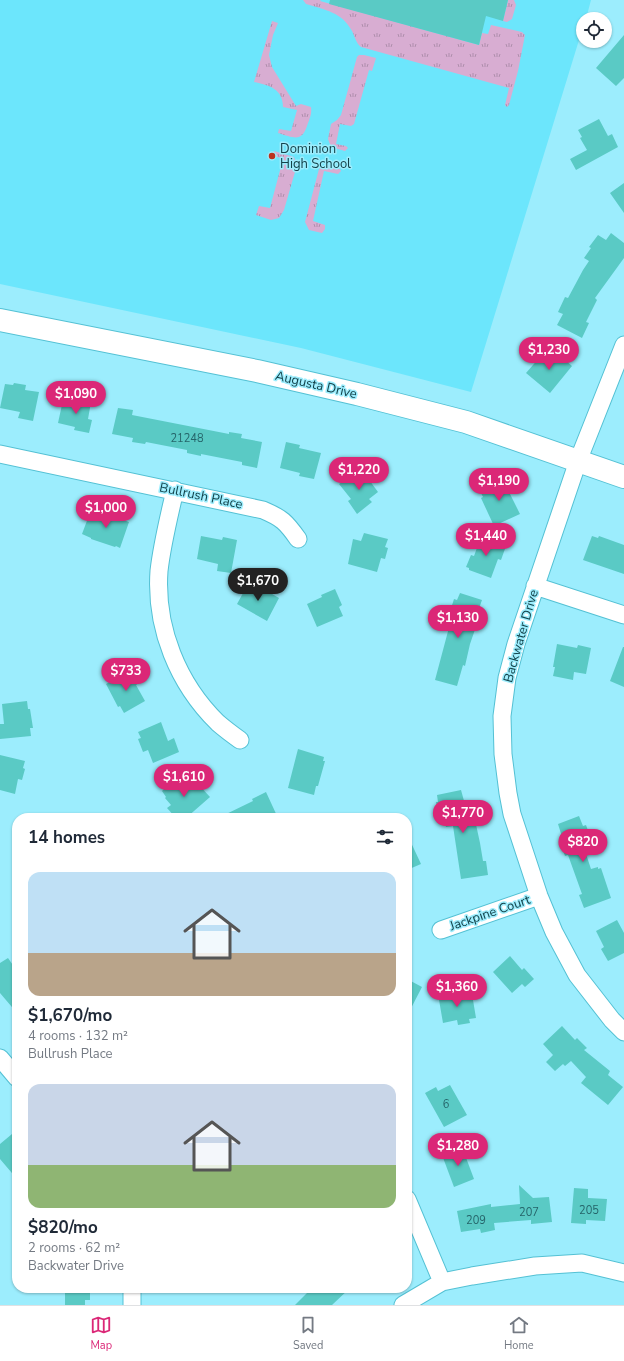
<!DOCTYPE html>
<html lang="en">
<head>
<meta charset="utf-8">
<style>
  :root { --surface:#fff; --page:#f2f2f3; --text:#1f2937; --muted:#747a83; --line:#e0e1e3; --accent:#db2777 }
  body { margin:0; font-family:"Nunito Sans",sans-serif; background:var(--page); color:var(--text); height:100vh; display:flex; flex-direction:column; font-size:15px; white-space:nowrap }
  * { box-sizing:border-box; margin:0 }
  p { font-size:13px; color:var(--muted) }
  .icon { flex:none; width:22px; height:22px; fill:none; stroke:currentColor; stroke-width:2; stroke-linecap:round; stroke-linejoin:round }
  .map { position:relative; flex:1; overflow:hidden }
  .drawer { position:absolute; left:12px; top:813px; width:400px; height:480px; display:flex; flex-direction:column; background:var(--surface); border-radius:16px; box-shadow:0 1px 3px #0004 }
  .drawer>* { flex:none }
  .buttons { position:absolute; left:576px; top:12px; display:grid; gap:8px }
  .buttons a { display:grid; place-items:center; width:36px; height:36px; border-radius:50%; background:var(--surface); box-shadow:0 1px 3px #0004; font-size:20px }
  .price { position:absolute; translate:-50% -34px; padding:0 9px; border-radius:14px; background:var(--accent); color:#fff; font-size:13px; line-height:26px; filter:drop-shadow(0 1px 2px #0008) }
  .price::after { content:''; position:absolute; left:50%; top:24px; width:12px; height:9px; margin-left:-6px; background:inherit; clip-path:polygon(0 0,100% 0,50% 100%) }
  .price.selected { background:#222; color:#fff }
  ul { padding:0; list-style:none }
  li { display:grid; align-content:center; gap:8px; height:212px; padding:0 16px }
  li span { display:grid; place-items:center; height:124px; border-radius:12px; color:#555 }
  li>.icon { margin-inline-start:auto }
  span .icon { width:72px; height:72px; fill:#fffc; stroke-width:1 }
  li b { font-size:17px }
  h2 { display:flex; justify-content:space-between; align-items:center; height:48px; padding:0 16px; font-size:17px }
  .menu { display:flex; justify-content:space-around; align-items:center; height:56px; border-top:1px solid var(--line); background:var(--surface); font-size:11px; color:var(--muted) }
  .menu a { display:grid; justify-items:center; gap:2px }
  .menu .selected { color:var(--accent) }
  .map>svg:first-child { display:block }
  .built { fill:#6ce6fc }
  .grass { fill:url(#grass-tufts) }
  .building { fill:#5acac5 }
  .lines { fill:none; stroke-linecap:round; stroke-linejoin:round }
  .street-casing { stroke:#54c1d4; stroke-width:19 }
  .secondary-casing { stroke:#54c1d4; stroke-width:24 }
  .street { stroke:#fff; stroke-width:17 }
  .secondary { stroke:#fff; stroke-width:22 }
  .poi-dot { fill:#bc301d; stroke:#9cedfd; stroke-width:1.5 }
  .labels { text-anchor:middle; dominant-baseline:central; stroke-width:3; stroke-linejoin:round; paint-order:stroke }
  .number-label { font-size:11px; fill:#256469 }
  .poi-label { font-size:13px; fill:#13424a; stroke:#9cedfd; text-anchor:start }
  .street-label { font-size:13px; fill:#13424a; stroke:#9cedfd }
</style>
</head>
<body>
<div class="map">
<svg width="624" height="1305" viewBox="0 0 624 1305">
  <defs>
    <pattern id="grass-tufts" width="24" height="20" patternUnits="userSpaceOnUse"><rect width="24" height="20" fill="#d8add2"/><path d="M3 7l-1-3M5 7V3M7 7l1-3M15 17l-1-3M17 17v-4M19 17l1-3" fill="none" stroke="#ae8eac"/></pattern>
  </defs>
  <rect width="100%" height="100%" fill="#9cedfd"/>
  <!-- built -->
  <path class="built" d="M0,0H591L586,19H583V27L471,392L301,348L0,284Z"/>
  <!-- grass -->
  <path class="grass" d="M303,0H321L320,1L479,45L482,33L488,34L491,25L522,32L525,35L518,71L509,105L507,107L505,105L509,88L361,47C356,43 355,37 352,31C342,12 325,10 306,4Z
    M508,0H514L516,5L512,19L507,22L503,21Z
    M272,21L278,23L273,35L269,55L272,67L296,106L301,104L311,107C312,113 310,118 308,123C302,143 295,138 278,133L279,129L291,131L297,110L283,107C283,89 269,85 254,82Z
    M359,55H364L376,58L372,71L369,70L354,124L351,126L340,124L336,144L346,146L348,148L345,151L331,147L328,139L331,124L337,120L341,115L357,57Z
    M274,151L294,157L297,165L284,210L279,218L271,220L256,215L259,206L270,208L283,159L272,155Z
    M326,164L340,169L341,171L338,174L324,171L313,221L325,225V229L322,233L309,230L305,222L319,169Z"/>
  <!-- building -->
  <path class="building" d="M330,0H508L503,21L486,16L479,45L329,4Z
    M624,35V78L616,86L596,68Z
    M599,119L608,136L612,134L618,147L576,170L570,159L587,150L580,138L582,137L578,130Z
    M624,183V213L610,193Z
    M611,233L624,243V258L595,298L597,300L586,322L589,323L582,338L557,325L563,314L558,312L565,297L568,298L583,270L589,261L584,258L591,248L589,247L598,235L606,240Z
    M552,349L572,366L550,393L526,373L540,357L543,359Z
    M14,383L26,385L25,390L39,392L33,421L18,418L20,412L0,408L5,384L13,385Z
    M73,399L91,402L88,419L92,420L89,433L74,430L75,427L58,423L63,400L72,402Z
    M118,408L133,410L132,415L229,434V432L242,434L241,438L262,442L257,468L242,465V462L201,454V456L187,453V450L146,442L145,444L132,442L133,438L112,434Z
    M286,442L300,445L299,448L321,453L314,479L299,476L300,473L280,468Z
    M358,470L364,478L367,477L378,492L369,499L372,502L357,514L348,501L351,499L339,484Z
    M502,478L520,514L494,526L481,498L483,497L479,489Z
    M91,510L115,519V517L129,522L120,548L116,546L115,547L91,539V538L82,534Z
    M364,533L388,539L385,547L388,548L385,559L381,558L377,572L348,564L353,539L361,541Z
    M201,536L222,540L223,537L237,540L231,573L217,571L218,564L197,559Z
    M592,536L598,538L599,536L624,545V574L583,560Z
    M481,537L506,546L501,560L498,559L491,578L469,570V568L466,567L471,555L474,556Z
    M248,584L265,593L267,591L279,598L267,621L237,604Z
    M335,589L342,605L339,607L343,616L317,627L307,604L322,597L321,595Z
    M460,593L482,600L476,617L479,618L470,644L465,666L463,665L457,686L435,680L451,620L448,618L454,599L457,600Z
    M557,644L577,648L578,645L591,648L586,674L574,672L573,680L553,676L555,667H553Z
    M623,647H624V687L610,681Z
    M132,670L139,683L136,685L145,701L124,713L120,706L118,707L106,684Z
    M27,701L28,709H30L33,728H30L31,736L0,739V724H4L2,704Z
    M161,722L168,741L174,738L179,752L153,763L148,750L143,752L138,739L141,738L138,732Z
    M298,749L324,757L323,761H325L318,786H316L314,795L288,788Z
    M0,755L25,761L23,768L25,769L22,780L18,779L15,794L0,790Z
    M180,774L193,789L198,784L210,797L186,818H176L167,808L171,805L165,798L166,797L162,791Z
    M461,790L466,808L472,806L480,843L483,861H486L488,875L461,879L453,826L446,827L442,814L439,815L436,802H438L437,795Z
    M266,792L278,818H218L253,801L252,799Z
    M579,816L583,826L586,825L592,842L583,845L591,869L598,867V869L601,868L611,898L584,908L579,895L582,894L568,855L565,856L560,842L563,840L558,824Z
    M407,834L421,864L407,870Z
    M617,920L624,933V953L608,961L601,949L604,947L596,931Z
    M510,956L522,970L524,968L534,979L525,987L522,984L512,993L493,972Z
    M8,958L17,971V1013L0,993V963Z
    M407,979L422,987L407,1016Z
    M452,991L453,997L472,994L476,1018L469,1019L470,1023L458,1025L457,1020L443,1023L438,994Z
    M562,1026L575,1040L577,1038L587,1048L584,1050L610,1071L608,1075L623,1087L608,1105L581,1083L586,1077L571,1061L565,1066L563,1064L555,1071L546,1062L553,1055L543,1044Z
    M450,1085L467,1115L444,1127L425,1093L436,1087L438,1091Z
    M12,1134L17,1141V1179L0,1159V1144Z
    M462,1147L474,1179L454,1187L442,1155Z
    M519,1185L533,1198L549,1197L552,1222L531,1224V1220L494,1223L495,1230L481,1233L480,1229L461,1232L457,1211L491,1204V1207L520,1204Z
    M574,1188L588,1189V1198L607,1199L605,1221L586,1220V1224L571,1223Z
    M65,1288H90V1300H85V1305H65Z
    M312,1288H350L332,1305H295Z"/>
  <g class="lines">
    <!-- street casing -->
    <g class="street-casing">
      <path id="street" d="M624,345L578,461L516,644L507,678L502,716L503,754L508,793L512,814L539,896L554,932L577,975L612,1020L624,1032
        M0,454L263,510C282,518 286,522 298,539
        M175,490C169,517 162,544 159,571C155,628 178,684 218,723C225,729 233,735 240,740
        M535,586L624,615
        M441,930L539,896
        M0,1058L17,1078
        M407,1199L442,1282
        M132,1305V1288
        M403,1305L442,1282L472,1276L535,1266L582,1263L624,1273"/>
    </g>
    <!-- secondary casing -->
    <g class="secondary-casing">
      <path id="secondary" d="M0,320L257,371L357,394L466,422L624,477"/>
    </g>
    <!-- street -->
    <use href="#street" class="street"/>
    <!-- secondary -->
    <use href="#secondary" class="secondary"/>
  </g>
  <!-- markers -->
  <circle class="poi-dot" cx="272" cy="156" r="4"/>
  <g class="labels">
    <!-- number labels -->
    <g class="number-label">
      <text x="187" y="438">21248</text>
      <text x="446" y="1104">6</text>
      <text x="589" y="1210">205</text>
      <text x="529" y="1212">207</text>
      <text x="476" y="1220">209</text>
    </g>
    <!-- poi labels -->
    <g class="poi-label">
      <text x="280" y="149">Dominion<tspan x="280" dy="15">High School</tspan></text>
    </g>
    <!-- street labels -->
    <g class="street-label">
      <text transform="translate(316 385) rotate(13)">Augusta Drive</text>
      <text transform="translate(201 496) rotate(12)">Bullrush Place</text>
      <text transform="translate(521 636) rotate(-74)">Backwater Drive</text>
      <text transform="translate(490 913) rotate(-19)">Jackpine Court</text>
    </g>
  </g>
</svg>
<div class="buttons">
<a><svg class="icon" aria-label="locate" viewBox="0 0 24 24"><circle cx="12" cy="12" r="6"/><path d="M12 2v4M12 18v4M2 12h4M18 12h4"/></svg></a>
</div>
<b class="price" style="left:549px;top:371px">$1,230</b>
<b class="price" style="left:76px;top:415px">$1,090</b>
<b class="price" style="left:359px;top:491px">$1,220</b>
<b class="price" style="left:499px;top:502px">$1,190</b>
<b class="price" style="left:106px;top:529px">$1,000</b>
<b class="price" style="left:486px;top:557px">$1,440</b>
<b class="price selected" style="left:258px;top:602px">$1,670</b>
<b class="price" style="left:458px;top:639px">$1,130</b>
<b class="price" style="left:126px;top:692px">$733</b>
<b class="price" style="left:184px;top:798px">$1,610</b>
<b class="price" style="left:463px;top:834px">$1,770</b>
<b class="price" style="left:583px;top:863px">$820</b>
<b class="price" style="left:457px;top:1008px">$1,360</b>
<b class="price" style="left:458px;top:1167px">$1,280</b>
<section class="drawer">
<h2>14 homes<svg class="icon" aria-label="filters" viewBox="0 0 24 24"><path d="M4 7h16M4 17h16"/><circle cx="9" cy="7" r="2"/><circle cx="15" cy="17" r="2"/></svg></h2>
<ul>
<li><span style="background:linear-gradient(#bfe0f5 65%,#b9a48a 0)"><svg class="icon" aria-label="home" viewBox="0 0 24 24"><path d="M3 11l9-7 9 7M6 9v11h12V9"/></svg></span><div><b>$1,670/mo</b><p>4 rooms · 132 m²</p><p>Bullrush Place</p></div></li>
<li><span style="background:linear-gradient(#c9d6e8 65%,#8fb573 0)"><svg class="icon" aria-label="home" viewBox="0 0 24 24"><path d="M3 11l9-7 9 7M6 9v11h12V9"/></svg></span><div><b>$820/mo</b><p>2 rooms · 62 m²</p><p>Backwater Drive</p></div></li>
</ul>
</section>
</div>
<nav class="menu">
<a class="selected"><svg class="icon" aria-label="map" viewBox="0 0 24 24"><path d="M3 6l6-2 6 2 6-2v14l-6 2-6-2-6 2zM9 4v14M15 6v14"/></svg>Map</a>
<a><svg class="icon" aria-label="saved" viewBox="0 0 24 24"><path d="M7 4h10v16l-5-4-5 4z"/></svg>Saved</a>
<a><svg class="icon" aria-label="home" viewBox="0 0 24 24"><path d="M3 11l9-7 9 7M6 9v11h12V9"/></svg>Home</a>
</nav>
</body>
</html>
